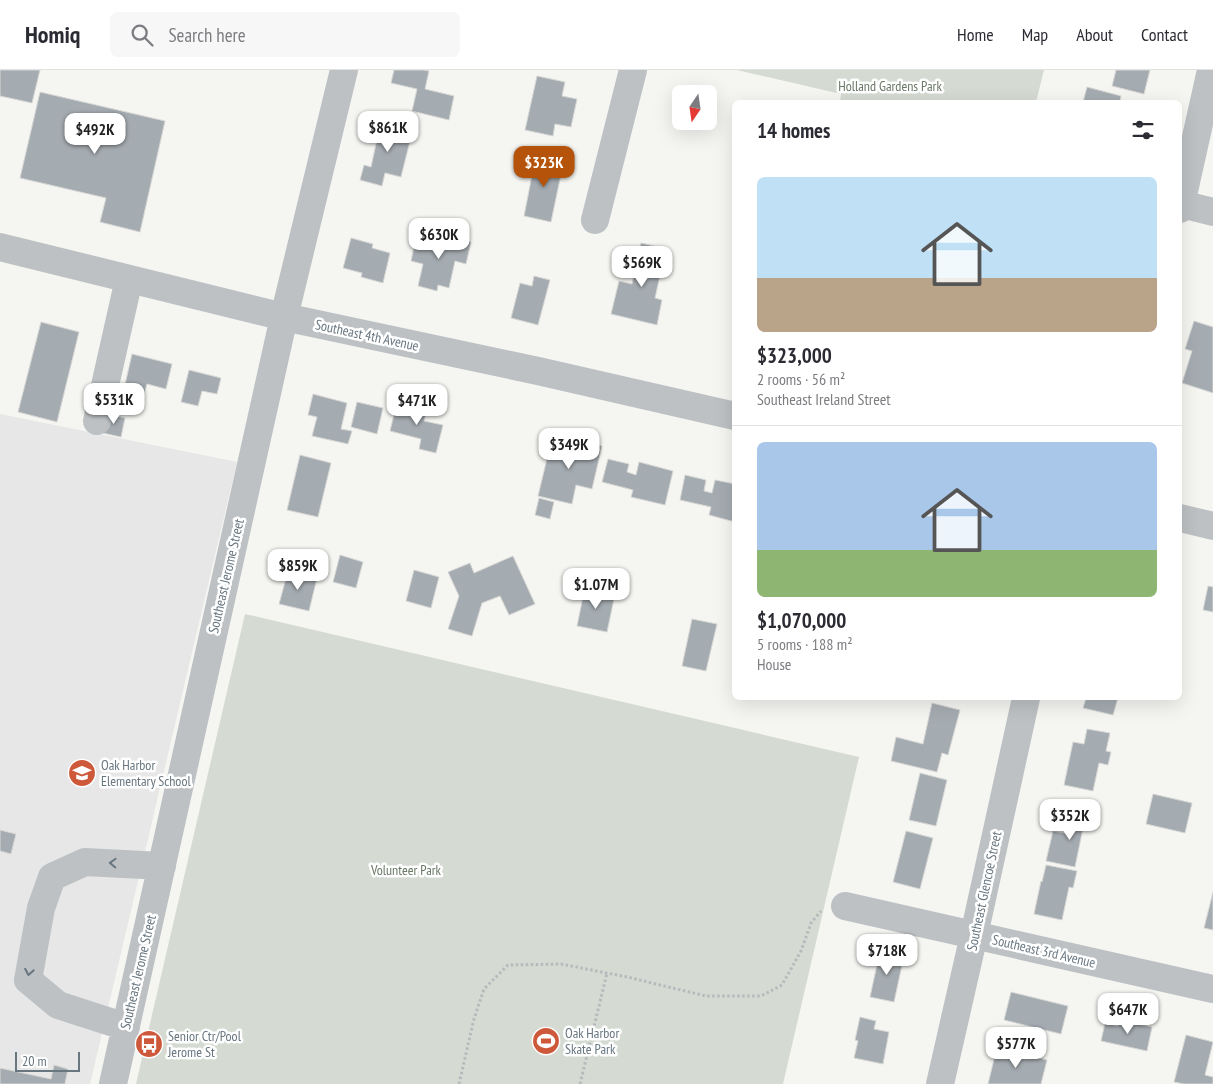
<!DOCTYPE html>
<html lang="en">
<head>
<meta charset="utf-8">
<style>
  :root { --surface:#fff; --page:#f7f7f7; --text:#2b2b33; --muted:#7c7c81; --line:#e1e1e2; --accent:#b45309 }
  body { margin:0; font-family:"PT Sans Narrow",sans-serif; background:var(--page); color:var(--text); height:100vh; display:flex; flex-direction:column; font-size:19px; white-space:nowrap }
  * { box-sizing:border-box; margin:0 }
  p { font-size:16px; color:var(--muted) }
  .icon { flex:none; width:28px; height:28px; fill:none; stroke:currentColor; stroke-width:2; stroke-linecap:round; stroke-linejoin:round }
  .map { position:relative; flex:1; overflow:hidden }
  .drawer { position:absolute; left:732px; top:30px; width:450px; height:600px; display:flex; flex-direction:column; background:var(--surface); border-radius:8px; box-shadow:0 5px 20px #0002 }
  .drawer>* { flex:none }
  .needle { width:32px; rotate:193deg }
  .fabs { position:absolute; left:672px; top:15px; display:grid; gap:10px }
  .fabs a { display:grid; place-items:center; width:45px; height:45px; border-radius:8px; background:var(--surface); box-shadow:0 5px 20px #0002; font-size:25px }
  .scale { position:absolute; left:15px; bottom:12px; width:65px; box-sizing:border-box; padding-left:5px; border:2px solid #687680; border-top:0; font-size:14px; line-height:18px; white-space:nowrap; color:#687680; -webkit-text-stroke:4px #fff; paint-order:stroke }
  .price { position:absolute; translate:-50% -42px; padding:0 11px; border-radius:10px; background:#fff; color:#222; font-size:16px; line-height:32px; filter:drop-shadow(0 1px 2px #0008) }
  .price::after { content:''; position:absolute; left:50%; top:30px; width:15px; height:11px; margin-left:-8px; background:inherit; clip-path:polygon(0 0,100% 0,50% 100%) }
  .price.selected { background:var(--accent); color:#fff }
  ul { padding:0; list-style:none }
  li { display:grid; align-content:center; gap:10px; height:265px; padding:0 25px }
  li+li { border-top:1px solid var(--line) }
  li span { display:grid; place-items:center; height:155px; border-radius:8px; color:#555 }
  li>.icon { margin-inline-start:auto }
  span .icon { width:90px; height:90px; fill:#fffc; stroke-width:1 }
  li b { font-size:21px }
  h2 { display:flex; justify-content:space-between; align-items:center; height:60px; padding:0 25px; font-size:21px }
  header { display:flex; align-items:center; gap:30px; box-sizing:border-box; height:70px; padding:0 25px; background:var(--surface); border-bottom:1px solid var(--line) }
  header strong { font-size:24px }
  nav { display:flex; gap:28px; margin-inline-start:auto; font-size:18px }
  .search { width:350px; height:45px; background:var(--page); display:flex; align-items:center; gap:12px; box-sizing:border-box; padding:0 18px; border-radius:8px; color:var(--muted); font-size:19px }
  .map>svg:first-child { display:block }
  .built { fill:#e6e7e6 }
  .green { fill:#d5dad2 }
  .building { fill:#a5acb1; stroke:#d7d7d5 }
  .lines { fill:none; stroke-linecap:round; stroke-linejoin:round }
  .path { stroke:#b7babc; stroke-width:3; stroke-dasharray:2.5 2.5; stroke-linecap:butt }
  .minor { stroke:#bdc1c4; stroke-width:28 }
  .oneway { stroke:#687680 }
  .labels { text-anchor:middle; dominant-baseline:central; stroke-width:5; stroke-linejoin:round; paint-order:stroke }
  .park-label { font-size:14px; fill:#6a7866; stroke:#fff }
  .street-label { font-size:14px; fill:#687680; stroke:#fff }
  .poi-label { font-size:14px; fill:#687680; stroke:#fff; text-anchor:start }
</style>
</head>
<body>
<header>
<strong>Homiq</strong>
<div class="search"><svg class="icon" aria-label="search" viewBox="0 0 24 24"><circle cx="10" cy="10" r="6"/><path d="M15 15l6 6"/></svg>Search here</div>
<nav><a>Home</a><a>Map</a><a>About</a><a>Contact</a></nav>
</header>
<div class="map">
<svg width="1213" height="1014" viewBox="0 0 1213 1014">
  <rect width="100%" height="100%" fill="#f5f5f2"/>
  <!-- built -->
  <path class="built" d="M0,344L237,392L90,1014H0Z"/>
  <!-- green -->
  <path class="green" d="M737,0H1044L1036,32H840L841,24Z
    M245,544L859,687L783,1014H136Z"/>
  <!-- building -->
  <path class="building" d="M0,0H40L32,33L0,26Z
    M394,0H423L429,1L425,19L454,26L449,50L412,41L417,19L391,13Z
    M1116,0H1150L1144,24L1112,16Z
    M537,6L565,12L562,26L577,29L571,57L555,54L553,66L525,60Z
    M1087,17L1121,26L1120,32H1083Z
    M40,22L165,51L140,162L100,152L106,128L20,108Z
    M381,51L413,59L401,107L385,103L382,116L360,110L364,95L371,97Z
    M536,85L564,90L551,152L524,146Z
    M417,163L431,167L430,172L446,175L448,167L471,172L466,194L455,191L449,218L438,215L437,221L418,216L423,194L411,191Z
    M351,168L373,174L372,178L390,183L383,213L361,207L362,203L343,198Z
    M641,173L666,179L655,228L662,230L657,255L611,244L619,211L632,214Z
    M534,206L550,210L538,255L511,248L520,213L532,216Z
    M1194,251L1213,257V323L1182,313L1192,281L1185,279Z
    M41,252L79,262L57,352L18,342Z
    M132,284L172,294L166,319L147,314L144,324L124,319Z
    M189,300L221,308L217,324L202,321L198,336L181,332Z
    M313,324L347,333L341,359L352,361L348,374L312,366L317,347L308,345Z
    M357,332L383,338L377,364L351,357Z
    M397,332L427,340L424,351L443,355L436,383L419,379L421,369L390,361Z
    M107,344L125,348L121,367L103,363Z
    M575,370L602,376L592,419L576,415L572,434L538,426L551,372L573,377Z
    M300,385L331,393L318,447L287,440Z
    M608,389L629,394L627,402L636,405L639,392L673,401L665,435L631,427L633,420L602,412Z
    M685,405L706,410L704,421L712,423L715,410L735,414V452L709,445L711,437L680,430Z
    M539,428L554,432L550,449L535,445Z
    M340,485L363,492L356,518L333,512Z
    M513,486L535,534L509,545L500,526L482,533L472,566L448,559L459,526L448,502L470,493L474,503Z
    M414,500L439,507L431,538L406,531Z
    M288,501L317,508L309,541L279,534Z
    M1208,516L1213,517V542L1203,540Z
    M585,517L615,524L607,562L577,556Z
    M692,549L717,554L706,601L682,596Z
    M1086,628H1118L1113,645L1083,638Z
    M932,633L960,640L948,685L942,683L937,702L891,691L896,667L923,674Z
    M1087,659L1110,663L1106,681L1111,682L1108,695L1099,693L1093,721L1064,715L1073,672L1084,674Z
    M920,703L947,710L936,756L909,750Z
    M1153,724L1192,733L1185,763L1146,754Z
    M1077,741L1098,746L1095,760L1083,758L1075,797L1046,791L1053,761L1069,764L1072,753L1074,754Z
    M0,760L16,764L11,784L0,781Z
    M906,761L933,768L920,819L893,812Z
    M1046,795L1077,801L1073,818L1069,817L1062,850L1034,844L1041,811L1042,812Z
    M1213,822V860L1204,858Z
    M880,881L904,886L894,932L870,927Z
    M1011,922L1068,936L1061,964L1004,950Z
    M860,947L876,951L874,959L889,962L883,994L854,988L858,971L855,970Z
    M1119,950L1152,957L1147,981L1101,971L1105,953L1118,956Z
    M1186,965L1213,972L1205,1005L1213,1007V1014H1184L1174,1012Z
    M997,977L1047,990L1041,1014H988Z
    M54,995L68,999L65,1014H0V998L51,1009Z"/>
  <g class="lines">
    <!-- path -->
    <path class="path" d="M459,1014L474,949L484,919L508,895L561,894L627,907L706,926H761L782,915L801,881L811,853L821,841
      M580,1014L607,903"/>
    <!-- minor -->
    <path class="minor" d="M1181,134L1213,142
      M1180,139L1211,0
      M595,150L633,0
      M0,177L284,247L538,301L735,346
      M97,351L129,209
      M1180,448L1213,456
      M845,836L1213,919
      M126,957L58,935L28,910L41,838L52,807L85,792L162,796
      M113,1014L284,247L344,0
      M940,1014L974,865L1026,628"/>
  </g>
  <!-- one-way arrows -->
  <defs><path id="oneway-chevron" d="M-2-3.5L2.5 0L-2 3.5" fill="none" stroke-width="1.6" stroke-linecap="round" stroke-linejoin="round" transform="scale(1.25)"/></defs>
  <g class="oneway">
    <use href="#oneway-chevron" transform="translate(113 793) rotate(-178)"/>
    <use href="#oneway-chevron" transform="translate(29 902) rotate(100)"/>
  </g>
  <!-- icons -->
  <defs>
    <g id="school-disc" transform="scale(1.4375)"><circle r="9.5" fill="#ce593a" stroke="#fff"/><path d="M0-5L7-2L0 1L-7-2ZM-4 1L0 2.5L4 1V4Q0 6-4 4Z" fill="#fff"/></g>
    <g id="stadium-disc" transform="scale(1.4375)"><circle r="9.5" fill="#ce593a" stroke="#fff"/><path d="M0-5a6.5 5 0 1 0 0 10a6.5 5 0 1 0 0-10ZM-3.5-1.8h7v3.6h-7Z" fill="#fff"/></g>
    <g id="bus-disc" transform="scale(1.4375)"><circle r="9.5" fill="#ce593a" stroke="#fff"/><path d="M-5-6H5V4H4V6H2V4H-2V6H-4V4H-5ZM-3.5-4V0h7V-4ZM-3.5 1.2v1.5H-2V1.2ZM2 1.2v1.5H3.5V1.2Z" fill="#fff"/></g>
  </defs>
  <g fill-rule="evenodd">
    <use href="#school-disc" x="82" y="703"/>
    <use href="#stadium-disc" x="546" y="971"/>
    <use href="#bus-disc" x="149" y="974"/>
  </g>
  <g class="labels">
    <!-- park labels -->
    <g class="park-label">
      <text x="890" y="16">Holland Gardens Park</text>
      <text x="406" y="800">Volunteer Park</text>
    </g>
    <!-- street labels -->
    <g class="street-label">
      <text transform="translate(367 265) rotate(12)">Southeast 4th Avenue</text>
      <text transform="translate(226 506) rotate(-77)">Southeast Jerome Street</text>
      <text transform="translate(984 821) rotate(-78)">Southeast Glencoe Street</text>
      <text transform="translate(1044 881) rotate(13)">Southeast 3rd Avenue</text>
      <text transform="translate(138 902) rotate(-77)">Southeast Jerome Street</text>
    </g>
    <!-- poi labels -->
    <g class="poi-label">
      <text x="101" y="695">Oak Harbor<tspan x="101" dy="16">Elementary School</tspan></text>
      <text x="565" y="963">Oak Harbor<tspan x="565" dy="16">Skate Park</tspan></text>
      <text x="168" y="966">Senior Ctr/Pool<tspan x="168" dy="16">Jerome St</tspan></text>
    </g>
  </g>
</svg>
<div class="fabs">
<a><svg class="needle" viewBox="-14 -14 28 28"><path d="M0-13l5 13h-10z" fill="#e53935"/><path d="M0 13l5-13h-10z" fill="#7c7c81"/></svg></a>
</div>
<div class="scale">20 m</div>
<b class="price" style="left:388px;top:83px">$861K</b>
<b class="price" style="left:95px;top:85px">$492K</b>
<b class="price selected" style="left:544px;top:118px">$323K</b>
<b class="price" style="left:439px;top:190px">$630K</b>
<b class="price" style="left:642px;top:218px">$569K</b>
<b class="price" style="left:114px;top:355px">$531K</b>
<b class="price" style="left:417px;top:356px">$471K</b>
<b class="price" style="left:569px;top:400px">$349K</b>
<b class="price" style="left:298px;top:521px">$859K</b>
<b class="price" style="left:596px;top:540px">$1.07M</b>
<b class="price" style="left:1070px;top:771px">$352K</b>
<b class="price" style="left:887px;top:906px">$718K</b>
<b class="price" style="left:1128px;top:965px">$647K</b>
<b class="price" style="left:1016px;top:999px">$577K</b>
<section class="drawer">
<h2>14 homes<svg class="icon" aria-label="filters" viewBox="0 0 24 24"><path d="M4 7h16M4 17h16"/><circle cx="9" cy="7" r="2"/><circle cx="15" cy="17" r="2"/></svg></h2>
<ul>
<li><span style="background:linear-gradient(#bfe0f5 65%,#b9a48a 0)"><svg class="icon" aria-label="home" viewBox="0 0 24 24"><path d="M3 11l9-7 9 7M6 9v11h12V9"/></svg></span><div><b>$323,000</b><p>2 rooms · 56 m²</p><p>Southeast Ireland Street</p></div></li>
<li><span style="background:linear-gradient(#a9c7e8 70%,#8fb573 0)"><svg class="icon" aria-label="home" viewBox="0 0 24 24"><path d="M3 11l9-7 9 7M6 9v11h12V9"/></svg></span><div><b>$1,070,000</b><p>5 rooms · 188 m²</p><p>House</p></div></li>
</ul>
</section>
</div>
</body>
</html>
